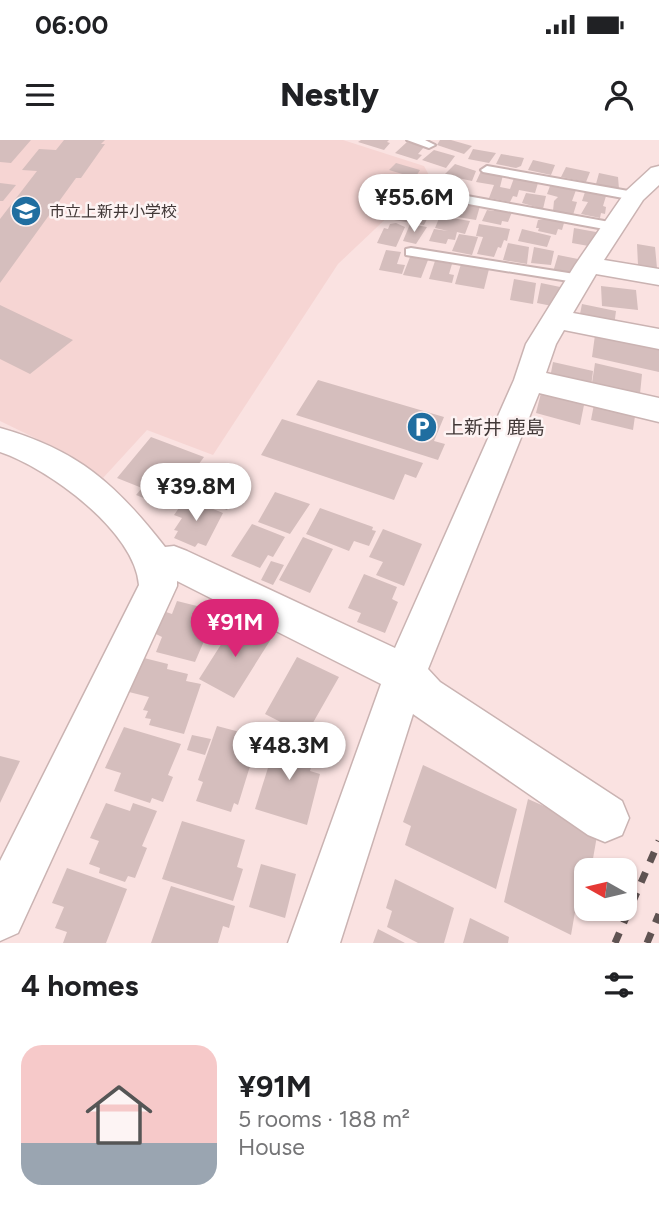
<!DOCTYPE html>
<html lang="en">
<head>
<meta charset="utf-8">
<style>
  :root { --surface:#fff; --page:#f6f6f6; --text:#202124; --muted:#757577; --line:#e0e0e0; --accent:#db2777 }
  body { margin:0; font-family:Figtree,"Noto Sans JP",sans-serif; background:var(--page); color:var(--text); height:100vh; display:flex; flex-direction:column; font-size:26px; white-space:nowrap }
  * { box-sizing:border-box; margin:0 }
  p { font-size:23px; color:var(--muted) }
  .icon { flex:none; width:38px; height:38px; fill:none; stroke:currentColor; stroke-width:2; stroke-linecap:round; stroke-linejoin:round }
  .map { position:relative; height:803px; overflow:hidden }
  .details { display:flex; flex-direction:column; background:var(--surface); flex:1 }
  .details>* { flex:none }
  .needle { width:46px; rotate:278deg }
  .fabs { position:absolute; left:574px; top:718px; display:grid; gap:14px }
  .fabs a { display:grid; place-items:center; width:63px; height:63px; border-radius:14px; background:var(--surface); box-shadow:0 2px 5px #0004; font-size:35px }
  .price { position:absolute; translate:-50% -60px; padding:0 16px; border-radius:24px; background:#fff; color:#222; font-size:23px; line-height:46px; filter:drop-shadow(0 2px 4px #0008) }
  .price::after { content:''; position:absolute; left:50%; top:42px; width:21px; height:16px; margin-left:-10px; background:inherit; clip-path:polygon(0 0,100% 0,50% 100%) }
  .price.on { background:var(--accent); color:#fff }
  ul { padding:0; list-style:none }
  li { display:flex; align-items:center; gap:21px; height:175px; padding:0 21px }
  li+li { border-top:2px solid var(--line) }
  li span { display:grid; place-items:center; flex:none; width:196px; height:140px; border-radius:21px; color:#555 }
  li>.icon { margin-inline-start:auto }
  span .icon { width:84px; height:84px; fill:#fffc; stroke-width:1 }
  li b { font-size:30px }
  h2 { display:flex; justify-content:space-between; align-items:center; height:84px; padding:0 21px; font-size:30px }
  .status { display:flex; justify-content:space-between; align-items:center; height:49px; padding:0 35px; background:var(--surface); direction:ltr }
  .status svg { height:19px; fill:currentColor }
  header { display:flex; justify-content:space-between; align-items:center; height:91px; padding:0 21px; background:var(--surface); font-size:32px; font-weight:800 }
  .map>svg:first-child { display:block }
  .built { fill:#f6d5d3 }
  .building { fill:#d5bebd }
  .lines { fill:none; stroke-linecap:round; stroke-linejoin:round }
  .lane-casing { stroke:#cab3b2; stroke-width:4 }
  .street-casing { stroke:#cab3b2; stroke-width:3 }
  .lane { fill:#fff; fill-rule:evenodd }
  .street { fill:#fff; fill-rule:evenodd }
  .rail { stroke:#5f5352; stroke-width:7; stroke-dasharray:11 11; stroke-linecap:butt }
  .labels { text-anchor:middle; dominant-baseline:central; stroke-width:5; stroke-linejoin:round; paint-order:stroke }
  .far-poi-label { font-size:16px; fill:#413837; stroke:#fdf3f3; text-anchor:start }
  .poi-label { font-size:19px; fill:#413837; stroke:#fdf3f3; text-anchor:start }
</style>
</head>
<body>
<div class="status"><b>06:00</b><svg viewBox="0 0 49 12"><path d="M0 12V9h3v3zM5 12V6h3v6zM10 12V3h3v9zM15 12V0h3v12zM26 1h20v11H26zM47 4h2v5h-2z"/></svg></div>
<header><svg class="icon" aria-label="menu" viewBox="0 0 24 24"><path d="M4 6h16M4 12h16M4 18h16"/></svg>Nestly<svg class="icon" aria-label="person" viewBox="0 0 24 24"><circle cx="12" cy="8" r="4"/><path d="M4 21q1-7 8-7t8 7"/></svg></header>
<div class="map">
<svg width="659" height="803" viewBox="0 0 659 803">
  <rect width="100%" height="100%" fill="#fae2e1"/>
  <!-- built -->
  <path class="built" d="M0,0H343L424,26L430,37L338,124L213,315L147,290L103,338L62,311L0,281Z"/>
  <!-- building -->
  <path class="building" d="M0,0H31L11,23L0,22Z
    M64,0H105L101,4H105L81,38H76L0,143V79L37,31L22,30L39,9L56,10Z
    M361,0H389L387,2L390,3L384,10L358,2Z
    M440,0H451L472,6L464,14L437,5Z
    M407,2L424,7L418,14L422,15L417,20L395,13Z
    M473,9L496,13L489,23L468,19Z
    M434,10L455,16L446,28L422,20Z
    M501,14L524,18L521,26L516,28L496,24Z
    M533,20L555,25L551,35L528,30Z
    M396,23L420,30L410,46L402,44L409,36L389,30Z
    M455,24L476,31L472,41L444,35Z
    M566,27L590,32L586,42L561,37Z
    M481,31L503,35L500,47L510,49L514,38L538,43L535,53L519,50L517,57L513,56L510,62L489,58L494,45L476,42Z
    M599,33L618,37L619,49L596,44Z
    M438,35L462,40L452,52L423,50L427,43L430,44Z
    M0,43L16,45L3,61H0Z
    M550,46L576,50L572,61L577,62L573,75L553,71L554,61L558,57L547,54Z
    M420,50L436,53L427,72L405,67Z
    M585,52L606,56L603,66L606,67L605,74L601,73L600,78L581,74L588,62L582,61Z
    M526,53L546,56L543,69L522,63Z
    M462,62L480,66L476,80L451,76Z
    M495,69L512,72L508,82L502,81L501,85L482,81L487,70L494,71Z
    M403,70L429,75L424,85L394,80Z
    M440,76L470,81L465,94L457,92L455,100L448,99L446,104L429,101L434,89L448,91L435,88Z
    M544,79L564,83L562,90L558,89L556,95L538,91L539,88H536L538,80Z
    M396,83L405,87L396,107L377,103L384,88L388,89L390,84Z
    M410,84L427,87L416,104L403,101Z
    M479,84L510,89L507,101L504,100L501,108L498,107L494,117L477,114L483,97L476,96Z
    M574,88L596,92L594,107L572,103Z
    M522,89L551,96L547,107L518,101Z
    M459,94L478,97L472,115L452,111Z
    M508,103L529,107L527,124L503,120Z
    M637,104L655,107L657,128L638,125Z
    M534,107L554,111L551,125L531,123Z
    M386,110L401,112L397,124L405,125L402,134L379,130Z
    M558,115L583,120L579,137L553,132Z
    M410,117L428,120L421,138L403,135Z
    M435,121L452,124L449,134L454,135L452,143L429,139Z
    M461,124L489,129L484,149L455,144Z
    M514,139L536,143L533,164L510,160Z
    M541,143L565,148L562,168L537,163Z
    M601,146L636,150L638,170L602,166Z
    M582,164L616,171L614,186L579,179Z
    M0,165L73,200L30,234L0,219Z
    M595,195L659,209V232L592,217Z
    M553,222L593,231L591,247L550,238Z
    M595,223L642,234L640,254L592,243Z
    M318,240L444,277L434,301L445,304L438,320L296,275Z
    M542,249L585,260L580,285L536,273Z
    M595,259L636,269L633,290L591,280Z
    M282,279L423,323L416,338L405,334L394,360L261,315Z
    M151,297L204,317L182,347L166,341L151,361L136,355L142,348L117,338Z
    M206,335L219,340L222,336L244,344L227,370L191,356Z
    M275,352L310,364L290,394L258,382Z
    M186,358L223,373L206,406L198,403L195,407L174,398L178,391L174,390L182,378L174,375Z
    M320,368L373,387L372,390L376,391L369,406L354,401L349,411L306,394Z
    M252,384L285,397L273,417L268,415L260,428L231,416Z
    M383,389L422,404L404,446L376,435L383,422L369,417Z
    M303,397L333,409L310,453L279,440Z
    M271,421L284,425L273,445L261,440Z
    M364,434L397,447L392,459L398,462L385,493L357,482L361,473L348,468Z
    M177,461L217,471L195,522L156,512L162,497L156,494L166,472L172,474Z
    M236,481L271,499L234,558L199,539Z
    M297,517L339,537L306,595L265,574Z
    M144,518L168,524L167,529L188,534L186,541L201,544L184,594L149,585L151,579L145,578L148,571L143,570L149,557L129,552Z
    M217,586L259,597L238,665L234,663L231,672L196,661L203,642L198,640Z
    M124,587L181,604L168,635L173,637L163,662L152,658L150,663L114,651L121,633L105,628Z
    M279,593L303,600L300,610L315,614L310,631L320,634L307,685L255,669Z
    M192,595L211,599L205,615L187,610Z
    M0,616L20,621L0,663Z
    M423,625L517,669L496,749L405,705L411,686L403,682Z
    M528,659L598,690L591,730H586V758L578,755L571,795L504,762Z
    M106,663L130,671L133,663L157,671L142,706L147,708L135,738L128,736L125,742L99,733L100,728L89,724L99,701L90,698Z
    M182,681L245,700L237,727L243,729L233,761L162,739Z
    M261,724L296,734L285,778L249,767Z
    M67,728L127,749L106,803H63L67,792L55,788L64,767L52,763Z
    M395,739L454,768L444,803H418L387,787L392,771L386,768Z
    M171,746L235,766L229,788L223,786L218,803H151Z
    M470,778L509,797L508,803H463Z
    M378,789L405,803H373Z"/>
  <g class="lines">
    <!-- lane casing -->
    <g class="lane-casing">
      <path id="lane" d="M407,0H425L435,5L429,8Z
        M487,26L634,52L640,56L634,60L483,32L481,30Z
        M467,56L615,83L621,87L615,91L463,63V57Z
        M411,108L581,135L588,139L581,143L406,115V109Z"/>
    </g>
    <!-- street casing -->
    <g class="street-casing">
      <path id="street" d="M659,26V45L643,60L604,120L659,129V145L596,134L573,173L659,189V209L564,190L556,204L546,233L659,258V282L539,253L428,529L440,542L622,661L629,678L622,695L605,702L588,695L413,574L340,803H288L381,544L177,441V446L18,793L0,801V721L139,445C135,391 48,328 0,312V288C78,310 116,344 165,407L174,406L187,411L395,508L514,240L526,204L575,125L626,51L651,28Z"/>
    </g>
    <!-- lane -->
    <use href="#lane" class="lane"/>
    <!-- street -->
    <use href="#street" class="street"/>
    <!-- rail -->
    <path class="rail" d="M615,803L659,701
      M647,803L659,774"/>
  </g>
  <!-- icons -->
  <defs>
    <g id="school-disc" transform="scale(1.575)"><circle r="9.5" fill="#206ea0" stroke="#fdf3f3"/><path d="M0-5L7-2L0 1L-7-2ZM-4 1L0 2.5L4 1V4Q0 6-4 4Z" fill="#fff"/></g>
    <g id="parking-disc" transform="scale(1.575)"><circle r="9.5" fill="#206ea0" stroke="#fdf3f3"/><path d="M-3.5-5.5H1a3.5 3.5 0 0 1 0 7H-1V5.5H-3.5ZM-1-3.4V-.6H.8a1.4 1.4 0 0 0 0-2.8Z" fill="#fff"/></g>
  </defs>
  <g fill-rule="evenodd">
    <use href="#school-disc" x="26" y="71"/>
    <use href="#parking-disc" x="422" y="287"/>
  </g>
  <g class="labels">
    <!-- far-poi labels -->
    <g class="far-poi-label">
      <text x="49" y="71">市立上新井小学校</text>
    </g>
    <!-- poi labels -->
    <g class="poi-label">
      <text x="445" y="287">上新井 鹿島</text>
    </g>
  </g>
</svg>
<div class="fabs">
<a><svg class="needle" viewBox="-14 -14 28 28"><path d="M0-13l5 13h-10z" fill="#e53935"/><path d="M0 13l5-13h-10z" fill="#757577"/></svg></a>
</div>
<b class="price" style="left:414px;top:94px">¥55.6M</b>
<b class="price" style="left:196px;top:383px">¥39.8M</b>
<b class="price on" style="left:235px;top:519px">¥91M</b>
<b class="price" style="left:289px;top:642px">¥48.3M</b>
</div>
<section class="details">
<h2>4 homes<svg class="icon" aria-label="filters" viewBox="0 0 24 24"><path d="M4 7h16M4 17h16"/><circle cx="9" cy="7" r="2"/><circle cx="15" cy="17" r="2"/></svg></h2>
<ul>
<li><span style="background:linear-gradient(#f6c9c9 70%,#9aa5b1 0)"><svg class="icon" aria-label="home" viewBox="0 0 24 24"><path d="M3 11l9-7 9 7M6 9v11h12V9"/></svg></span><div><b>¥91M</b><p>5 rooms · 188 m²</p><p>House</p></div></li>
</ul>
</section>
</body>
</html>
